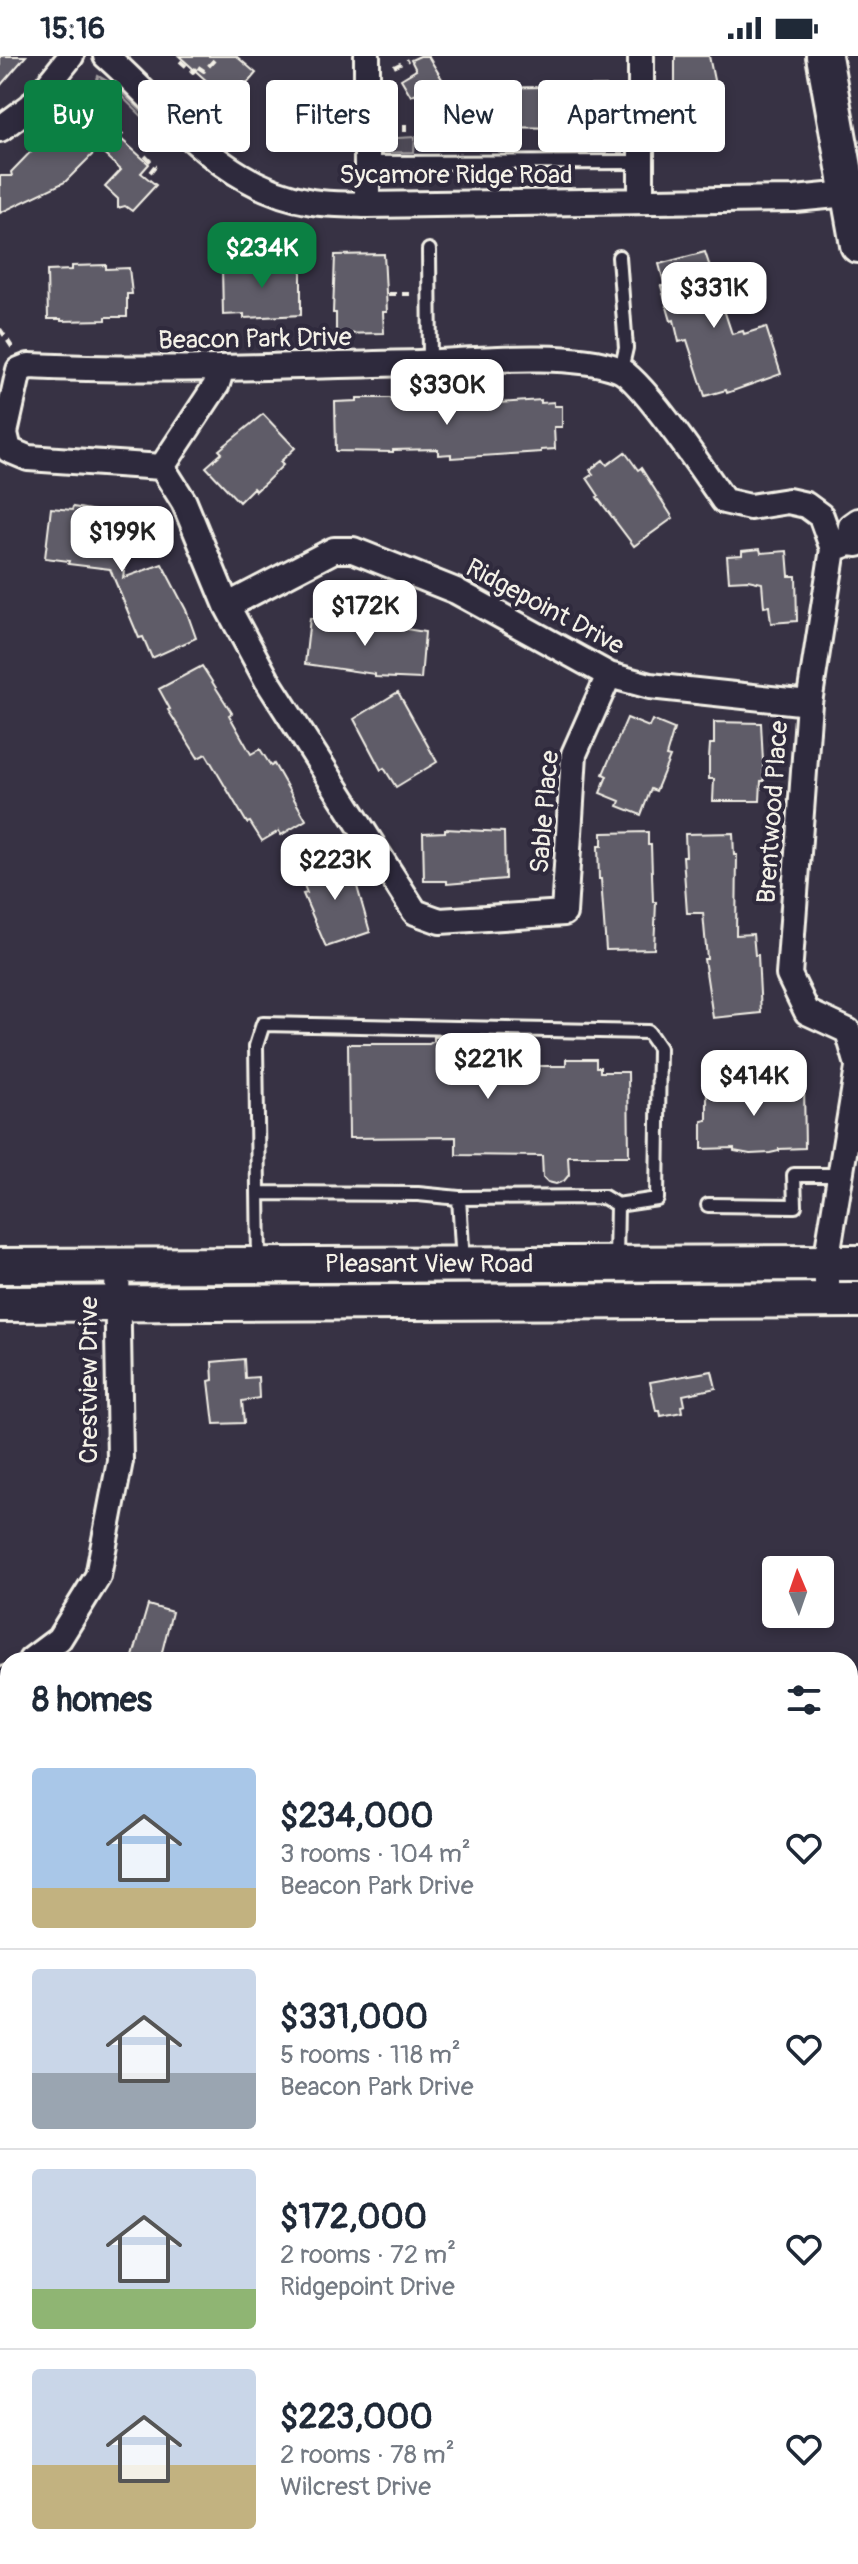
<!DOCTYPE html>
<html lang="en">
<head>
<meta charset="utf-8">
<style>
  :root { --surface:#fff; --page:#f2f2f3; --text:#1f2937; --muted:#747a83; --line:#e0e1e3; --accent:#0b8043 }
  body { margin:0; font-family:Pangolin,sans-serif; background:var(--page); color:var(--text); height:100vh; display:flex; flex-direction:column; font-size:30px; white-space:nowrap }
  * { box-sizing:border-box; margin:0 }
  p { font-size:26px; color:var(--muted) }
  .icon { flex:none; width:44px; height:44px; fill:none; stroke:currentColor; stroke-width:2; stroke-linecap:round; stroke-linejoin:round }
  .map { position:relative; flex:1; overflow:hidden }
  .panel { position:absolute; left:0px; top:1596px; width:858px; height:912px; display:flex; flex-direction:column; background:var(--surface); border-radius:24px 24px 0 0; box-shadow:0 4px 12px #0003 }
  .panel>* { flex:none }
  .banner { position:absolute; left:24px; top:24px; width:810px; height:72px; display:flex; gap:16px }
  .needle { width:52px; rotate:358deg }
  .controls { position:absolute; left:762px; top:1500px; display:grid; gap:16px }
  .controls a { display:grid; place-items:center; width:72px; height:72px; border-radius:8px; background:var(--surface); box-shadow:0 4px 12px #0003; font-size:40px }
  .price { position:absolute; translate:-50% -68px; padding:0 18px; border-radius:16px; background:#fff; color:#222; font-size:26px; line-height:52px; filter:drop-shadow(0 2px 4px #0008) }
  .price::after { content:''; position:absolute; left:50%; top:48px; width:24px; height:18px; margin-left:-12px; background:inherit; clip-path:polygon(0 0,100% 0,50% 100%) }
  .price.active { background:var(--accent); color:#fff }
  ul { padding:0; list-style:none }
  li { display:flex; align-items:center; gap:24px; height:200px; padding:0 32px }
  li+li { border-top:2px solid var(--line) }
  li span { display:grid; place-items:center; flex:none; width:224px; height:160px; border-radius:8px; color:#555 }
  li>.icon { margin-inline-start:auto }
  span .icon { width:96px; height:96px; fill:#fffc; stroke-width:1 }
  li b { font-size:34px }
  h2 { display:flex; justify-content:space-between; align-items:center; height:96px; padding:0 32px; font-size:34px }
  .tag { padding:0 28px; border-radius:8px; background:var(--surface); box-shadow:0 4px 12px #0003; font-size:28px; line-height:72px }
  .tag.active { background:var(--accent); color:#fff }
  .status { display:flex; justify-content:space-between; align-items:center; height:56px; padding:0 40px; background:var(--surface); direction:ltr }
  .status svg { height:22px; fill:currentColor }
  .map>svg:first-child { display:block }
  .green { fill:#504b59; stroke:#a29ea0; stroke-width:2 }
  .building { fill:#5f5c67; stroke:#f4f1e8; stroke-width:2 }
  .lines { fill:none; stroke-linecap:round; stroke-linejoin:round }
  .service-casing { stroke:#f4f1e8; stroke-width:18 }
  .minor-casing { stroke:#f4f1e8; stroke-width:30 }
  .secondary-casing { stroke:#f4f1e8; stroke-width:40 }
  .path { stroke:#f4f1e8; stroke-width:4; stroke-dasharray:8 6; stroke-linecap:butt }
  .service { stroke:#2f2a3d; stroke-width:12 }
  .minor { stroke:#2f2a3d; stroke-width:24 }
  .secondary { stroke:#2f2a3d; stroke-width:34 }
  .labels { text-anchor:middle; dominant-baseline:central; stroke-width:8; stroke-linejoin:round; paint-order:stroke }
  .street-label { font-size:26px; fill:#f4f1e8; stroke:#2f2a3d }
</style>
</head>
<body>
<div class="status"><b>15:16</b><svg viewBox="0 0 49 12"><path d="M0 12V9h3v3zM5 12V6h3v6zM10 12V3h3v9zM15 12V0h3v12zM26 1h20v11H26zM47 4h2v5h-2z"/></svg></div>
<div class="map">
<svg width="858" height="2508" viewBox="0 0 858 2508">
  <rect width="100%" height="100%" fill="#373244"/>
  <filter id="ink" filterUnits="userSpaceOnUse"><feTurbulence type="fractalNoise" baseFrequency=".0125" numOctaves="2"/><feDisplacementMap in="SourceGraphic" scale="16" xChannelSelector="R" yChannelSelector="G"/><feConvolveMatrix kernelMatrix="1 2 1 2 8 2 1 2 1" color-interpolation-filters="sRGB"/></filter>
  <g filter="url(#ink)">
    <!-- green -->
    <path class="green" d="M98,20L113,28L159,72L157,75L113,32L97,23Z
      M415,81L414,96L378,97L379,83Z
      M850,2043H858V2508H0V2210L8,2209V2500H850Z"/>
    <!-- building -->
    <path class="building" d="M0,0H26L0,30Z
      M179,0H236L256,17L227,51L214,40L215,38L211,35L214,32L209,27Z
      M420,0H428L442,23L411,40L401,23L416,14L411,4Z
      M675,0H709L715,29V72H711L710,91L675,92Z
      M326,27L325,87L291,88L290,38L320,64L300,28Z
      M606,30L607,69L585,72L455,71L454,36L487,32Z
      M89,50L94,54L97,50L121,72L119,74L123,78L120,82L149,108L141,117L156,129L132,155L125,150L118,152V143L105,131L121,114L98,93L65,126L0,157V120H12L11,116L45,81L48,84L74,55L81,60Z
      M705,196L732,278L743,275L744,278L766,271L781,318L727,337L726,334L705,340L687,284L679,286L674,264L671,265L661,230H665L659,208Z
      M384,198L387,256H383L384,277L336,278V257H333L335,199Z
      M244,207H280V211H301V259L244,262V258L223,259L222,211L244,210Z
      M106,209V213L129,212L132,238H127V261H106V264L61,265V263H48L47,215L72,214V210Z
      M357,342H393L392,345H414L415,353L541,344V347L554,346V350H562V371H554L555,393L541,394V396L451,402V398L438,399V393L393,394V396L336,395L335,346L357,345Z
      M263,358L295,392L280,406L283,409L267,425L256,435L253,432L239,446L206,411L222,397L219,394Z
      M625,396L638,414L641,412L673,462L634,490L597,441L599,440L587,422L593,418L590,414L603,404L607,409Z
      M73,451L131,461L123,522L162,508L186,554L196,582L152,602L143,581L139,582L110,513L68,508L69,505L45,502L51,452L72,454Z
      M760,493L761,497L787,495L789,520H796L797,565L771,567L769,550L764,551L762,527L748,524L729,525L727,500L742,499V495Z
      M324,560L425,576L421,623L375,621V618L305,608L310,562L324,563Z
      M202,610L232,657L229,659L251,698L260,693L271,710L274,708L306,764L281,779L279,775L262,785L250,766L247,767L206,698L198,702L168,654L170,653L159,633Z
      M398,636L437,706L396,731L384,712L381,714L354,663Z
      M627,662L649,671L652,664L674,673L666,700L670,701L656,735L651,733L641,759L618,750L620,745L600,737L607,720L603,718Z
      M714,666L761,667L764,725H761L760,745H713L714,723H709V703L710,688H714Z
      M445,773L504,776L505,823L447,828V825H424L423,777L445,776Z
      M648,776V789H651L653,846H656L654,893L606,894L601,823H599L598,790H602V777Z
      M733,777L734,799H737L736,879L753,878L755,899H758L761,957L713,962L704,903H707L703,857H687L683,800H686L685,778Z
      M344,800L351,821L354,820L370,876L326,891L303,838L307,837L299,816Z
      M434,981H470V986L484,985V988L517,987L518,1010H566V1003H596V1011H600V1016H628L629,1100H568L569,1119L564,1125L556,1128L548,1126L543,1121L542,1100L456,1099V1081L349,1082L348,988H429L434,985Z
      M721,1027L804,1029L805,1092L779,1093V1095L770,1097L750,1098L734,1095V1092L702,1093V1065L707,1064V1029Z
      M244,1303L245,1322L258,1321L259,1342L242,1345L244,1367L214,1368L209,1325L213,1324L212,1306Z
      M712,1315L716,1332L683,1339L685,1349L681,1350L682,1356L661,1360L660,1355H656L650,1326Z
      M148,1549L172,1556L160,1604H132Z"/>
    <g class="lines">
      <!-- service casing -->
      <g class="service-casing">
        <path id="service" d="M366,107L641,106
          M429,194L430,306
          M619,201L626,292L621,314
          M258,1137L418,1138L459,1142
          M708,1149L795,1150L794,1119H840
          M259,1206L256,990L263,968L648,976L659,992L657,1143L617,1149L616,1204
          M463,1207L459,1142L604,1141L617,1149
          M0,2010L8,2013"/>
      </g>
      <!-- minor casing -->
      <g class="minor-casing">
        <path id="minor" d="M106,0C171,57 220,131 312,146C330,149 349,148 367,149L795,143L858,137
          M367,0V149
          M641,0V145
          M0,73L31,50L71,0
          M222,312L217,328L162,411L184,446L227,550L267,624L415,856L440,865L564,857L574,698L609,619
          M162,411L28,402L9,394L5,377L19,314L29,310C159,316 288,310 418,307C470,305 571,295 618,313C641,322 706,419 724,445L750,451L788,445L806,449L821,460L833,493
          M849,487L851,470L858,465
          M858,488L849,487L833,493L809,647L789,919L807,956L848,975L858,1009
          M227,550L334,494H353L456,535L609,619L650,630L809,647
          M828,1245L826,1206L858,1012
          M31,1604L59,1583L98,1520L120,1405L117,1209
          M0,1628L8,1622"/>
      </g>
      <!-- secondary casing -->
      <g class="secondary-casing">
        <path id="secondary" d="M824,0L858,189
          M0,1210L858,1207
          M0,1248L858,1244"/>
      </g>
      <!-- path -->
      <path class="path" d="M180,5L193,16L200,8
        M198,11L204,15L218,0
        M394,11L408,4
        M330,40H336
        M405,68V78
        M145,100L155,110L147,120
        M388,238H413
        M0,273L14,294"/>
      <!-- service -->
      <use href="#service" class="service"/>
      <!-- minor -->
      <use href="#minor" class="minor"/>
      <!-- secondary -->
      <use href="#secondary" class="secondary"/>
    </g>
  </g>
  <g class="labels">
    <!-- street labels -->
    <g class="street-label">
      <text x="456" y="119">Sycamore Ridge Road</text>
      <text transform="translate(255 283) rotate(-1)">Beacon Park Drive</text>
      <text transform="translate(545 551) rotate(28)">Ridgepoint Drive</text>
      <text transform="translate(545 756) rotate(-85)">Sable Place</text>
      <text transform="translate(773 756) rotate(-86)">Brentwood Place</text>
      <text x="429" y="1208">Pleasant View Road</text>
      <text transform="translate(89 1324) rotate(-90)">Crestview Drive</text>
    </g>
  </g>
</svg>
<div class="controls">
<a><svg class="needle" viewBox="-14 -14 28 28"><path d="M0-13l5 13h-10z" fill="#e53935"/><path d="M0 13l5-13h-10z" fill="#747a83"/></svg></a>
</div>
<b class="price active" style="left:262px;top:234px">$234K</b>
<b class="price" style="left:714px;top:274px">$331K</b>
<b class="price" style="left:447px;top:371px">$330K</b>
<b class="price" style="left:122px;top:518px">$199K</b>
<b class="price" style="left:365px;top:592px">$172K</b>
<b class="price" style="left:335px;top:846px">$223K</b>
<b class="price" style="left:488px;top:1045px">$221K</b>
<b class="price" style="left:754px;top:1062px">$414K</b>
<div class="banner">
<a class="tag active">Buy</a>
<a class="tag">Rent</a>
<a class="tag">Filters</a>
<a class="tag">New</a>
<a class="tag">Apartment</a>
</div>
<section class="panel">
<h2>8 homes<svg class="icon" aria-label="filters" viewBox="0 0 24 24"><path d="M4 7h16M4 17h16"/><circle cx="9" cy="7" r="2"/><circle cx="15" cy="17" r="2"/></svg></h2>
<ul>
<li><span style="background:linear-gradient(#a9c7e8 75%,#c2b280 0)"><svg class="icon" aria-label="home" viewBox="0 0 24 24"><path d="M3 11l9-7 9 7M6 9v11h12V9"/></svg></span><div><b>$234,000</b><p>3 rooms · 104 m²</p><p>Beacon Park Drive</p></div><svg class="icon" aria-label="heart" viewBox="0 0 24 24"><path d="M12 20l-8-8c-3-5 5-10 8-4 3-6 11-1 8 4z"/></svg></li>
<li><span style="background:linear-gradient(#c9d6e8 65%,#9aa5b1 0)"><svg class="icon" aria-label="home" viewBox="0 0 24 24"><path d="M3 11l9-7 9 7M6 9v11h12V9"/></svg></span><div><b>$331,000</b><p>5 rooms · 118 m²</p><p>Beacon Park Drive</p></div><svg class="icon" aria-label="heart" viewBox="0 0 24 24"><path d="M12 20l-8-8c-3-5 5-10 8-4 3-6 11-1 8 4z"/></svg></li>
<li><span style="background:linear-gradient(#c9d6e8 75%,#8fb573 0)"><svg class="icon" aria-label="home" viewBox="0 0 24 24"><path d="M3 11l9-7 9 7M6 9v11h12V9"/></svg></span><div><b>$172,000</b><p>2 rooms · 72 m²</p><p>Ridgepoint Drive</p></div><svg class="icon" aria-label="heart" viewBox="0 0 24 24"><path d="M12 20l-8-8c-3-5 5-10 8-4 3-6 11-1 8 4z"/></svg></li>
<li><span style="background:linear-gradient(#c9d6e8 60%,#c2b280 0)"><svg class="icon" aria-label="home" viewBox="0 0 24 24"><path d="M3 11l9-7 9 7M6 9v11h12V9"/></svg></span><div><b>$223,000</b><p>2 rooms · 78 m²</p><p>Wilcrest Drive</p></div><svg class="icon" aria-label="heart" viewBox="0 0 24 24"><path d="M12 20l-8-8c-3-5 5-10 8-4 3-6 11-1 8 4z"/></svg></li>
</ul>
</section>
</div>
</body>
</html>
